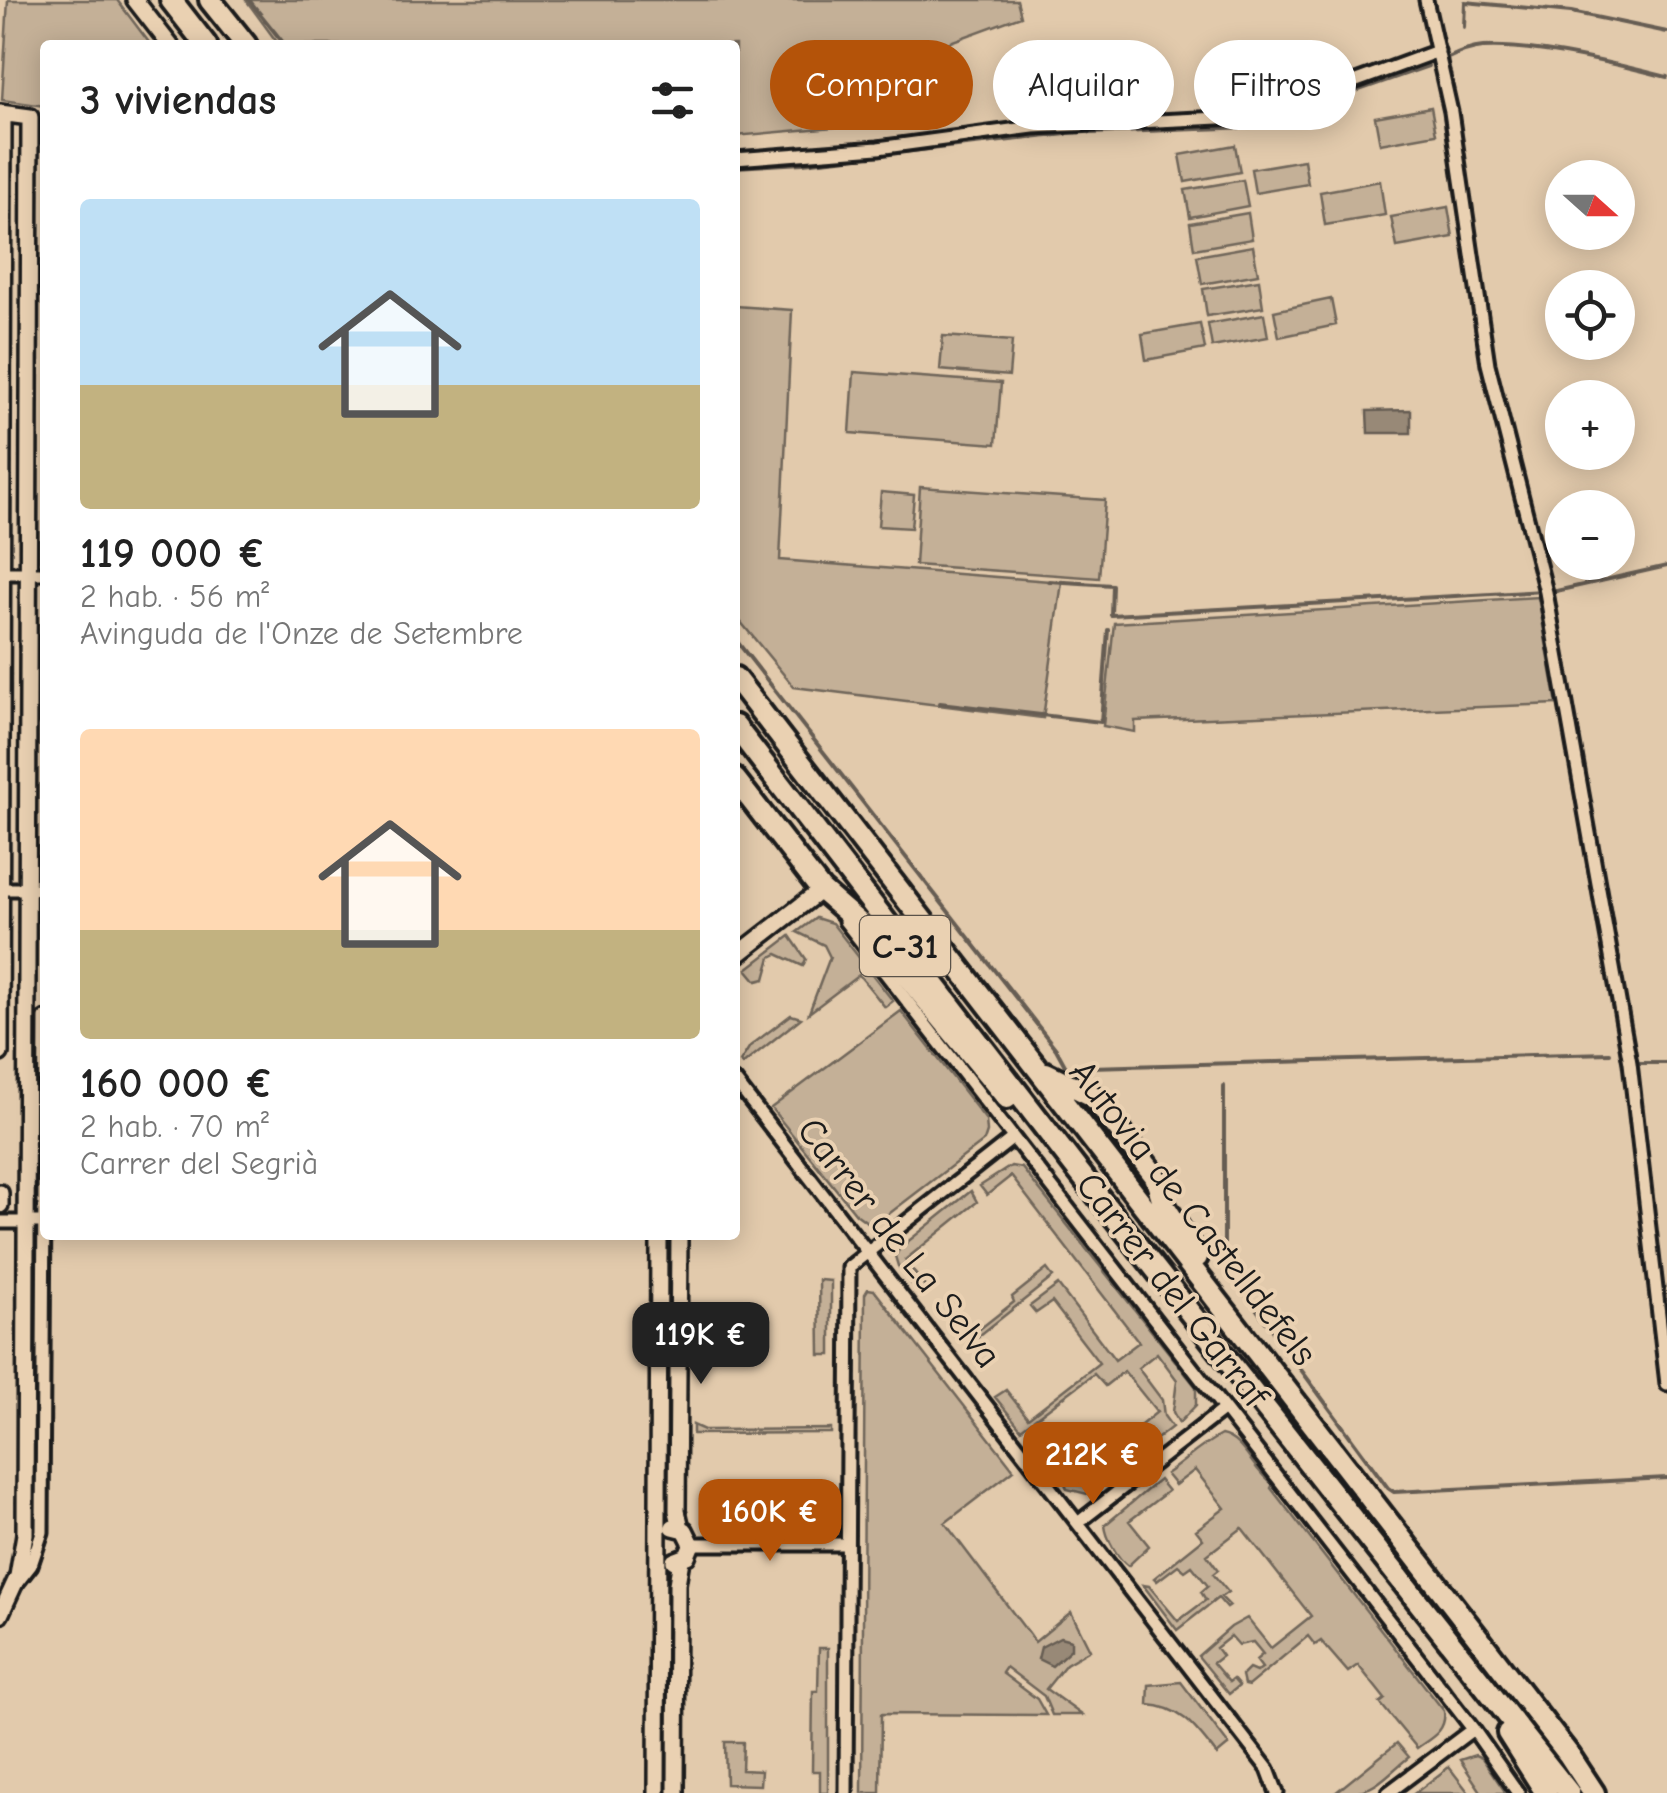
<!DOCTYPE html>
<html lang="es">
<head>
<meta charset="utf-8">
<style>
  :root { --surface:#fff; --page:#f6f6f6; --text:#222; --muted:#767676; --accent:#b45309 }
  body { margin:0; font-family:"Comic Neue",sans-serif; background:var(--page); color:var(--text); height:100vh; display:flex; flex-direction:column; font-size:38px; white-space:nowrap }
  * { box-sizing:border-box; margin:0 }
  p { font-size:32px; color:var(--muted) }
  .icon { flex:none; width:55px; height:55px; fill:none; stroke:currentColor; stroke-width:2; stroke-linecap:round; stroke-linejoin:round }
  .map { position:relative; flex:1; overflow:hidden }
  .panel { position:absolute; left:40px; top:40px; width:700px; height:1200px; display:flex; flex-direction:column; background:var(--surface); border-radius:10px; box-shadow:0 5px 25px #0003 }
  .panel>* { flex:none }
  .banner { position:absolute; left:770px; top:40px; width:745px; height:90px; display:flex; gap:20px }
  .needle { width:65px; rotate:111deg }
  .buttons { position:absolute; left:1545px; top:160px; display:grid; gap:20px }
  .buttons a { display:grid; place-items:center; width:90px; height:90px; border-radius:50%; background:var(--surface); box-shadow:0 5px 25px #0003; font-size:50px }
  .price { position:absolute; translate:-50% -85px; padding:0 22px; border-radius:20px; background:var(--accent); color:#fff; font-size:32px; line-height:65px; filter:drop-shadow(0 2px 5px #0008) }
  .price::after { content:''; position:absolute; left:50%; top:60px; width:30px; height:22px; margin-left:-15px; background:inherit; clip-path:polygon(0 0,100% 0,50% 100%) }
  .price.selected { background:#222; color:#fff }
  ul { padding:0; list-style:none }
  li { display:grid; align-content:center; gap:20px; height:530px; padding:0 40px }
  li span { display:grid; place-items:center; height:310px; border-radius:10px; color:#555 }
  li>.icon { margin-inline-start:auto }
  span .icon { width:180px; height:180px; fill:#fffc; stroke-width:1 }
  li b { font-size:42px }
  h2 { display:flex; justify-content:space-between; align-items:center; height:120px; padding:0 40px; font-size:42px }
  .tag { padding:0 35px; border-radius:45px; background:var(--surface); box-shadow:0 5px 25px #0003; font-size:35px; line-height:90px }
  .tag.selected { background:var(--accent); color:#fff }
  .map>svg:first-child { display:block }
  .green { fill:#c4b097; stroke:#70665a; stroke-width:2.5 }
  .water { fill:#988977; stroke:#665d53; stroke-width:2.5 }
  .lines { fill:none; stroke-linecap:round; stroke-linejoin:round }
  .stream { stroke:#665d53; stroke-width:4 }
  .street-casing { stroke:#1c1c1c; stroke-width:19 }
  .secondary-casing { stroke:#1c1c1c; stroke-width:22 }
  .highway-casing { stroke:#1c1c1c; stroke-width:28 }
  .street { stroke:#ead1b2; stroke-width:11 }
  .secondary { stroke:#ead1b2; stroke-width:15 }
  .highway { stroke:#ead1b2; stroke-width:20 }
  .labels { text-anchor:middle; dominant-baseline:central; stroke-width:8; stroke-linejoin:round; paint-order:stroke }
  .shield { fill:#ead1b2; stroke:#5a5249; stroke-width:2.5 }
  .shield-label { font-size:35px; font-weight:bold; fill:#1c1c1c }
  .street-label { font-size:38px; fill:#1c1c1c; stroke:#ead1b2 }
</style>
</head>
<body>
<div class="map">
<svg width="1667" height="1793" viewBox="0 0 1667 1793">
  <rect width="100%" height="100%" fill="#e2caac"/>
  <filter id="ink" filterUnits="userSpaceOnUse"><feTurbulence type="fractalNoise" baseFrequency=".01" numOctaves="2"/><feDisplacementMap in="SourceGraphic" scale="20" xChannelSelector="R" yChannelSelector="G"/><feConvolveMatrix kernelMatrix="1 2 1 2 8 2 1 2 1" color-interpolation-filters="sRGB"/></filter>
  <g filter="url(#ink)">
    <!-- green -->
    <path class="green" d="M8,0H117L151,45H45V106L2,100Z
      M246,0H1017L1021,16L931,49L940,98L890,122L735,136V45H279Z
      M1431,107L1436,134L1380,144L1375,117Z
      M1235,145L1240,172L1185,182L1180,155Z
      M1304,160L1308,184L1255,193L1251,169Z
      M1243,180L1248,206L1190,217L1185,190Z
      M1380,181L1385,215L1325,225L1320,192Z
      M1448,207L1453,237L1397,247L1391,217Z
      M1248,213L1252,239L1194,249L1190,223Z
      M1253,246L1258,274L1202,284L1197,256Z
      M1259,280L1263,307L1207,316L1203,289Z
      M1331,299L1336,325L1279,337L1274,311Z
      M735,306L792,310L780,560L1062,582L1043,718L794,687L735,615Z
      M1264,314L1268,337L1212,347L1208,324Z
      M1200,324L1205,349L1146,360L1142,334Z
      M943,336L1012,341L1009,376L940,370Z
      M854,372L1001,383L996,444L850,433Z
      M920,487L1105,500L1099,578L915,565Z
      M881,492L914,495L911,528L878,526Z
      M1538,597L1557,704L1135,721V732L1103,726L1114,623Z
      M816,918L832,923L893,1001L885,1007L859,975L809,1013L830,957L824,945L797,932Z
      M790,936L806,959L803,966L777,954L771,957L765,979L757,981L747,969Z
      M901,1011L986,1120L987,1132L984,1141L877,1223L867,1222L856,1214L771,1108Z
      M791,1015L801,1018L742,1065L740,1062L750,1046Z
      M1011,1166L1022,1168L1196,1387V1405L1179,1423L1173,1412L1177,1380L1157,1353L1138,1368L1162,1400L1164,1416L1172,1427L1087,1494L1067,1489L1063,1478L1045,1461L1047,1459L1037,1448L1046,1441L1075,1478L1157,1412L1124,1371L1105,1386L1094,1374L1021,1429L995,1397L1006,1390L1028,1418L1099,1363L1052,1302L1036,1313L1030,1306L1058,1285L1115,1360L1139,1342L1011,1176L987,1195L980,1186Z
      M971,1191L977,1202L905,1260L926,1288L918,1292L898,1266L895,1256L901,1247Z
      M1047,1269L1053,1277L970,1343L967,1339L1014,1302L1012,1297Z
      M819,1280L831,1281V1355H820Z
      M868,1289L874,1290L1014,1470L945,1523L1035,1642L1071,1612L1090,1650L1066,1664L1046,1689L1082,1715H1052L1044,1696L1006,1667L1002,1673L1037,1699L1046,1715L881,1714L880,1793H862L865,1294Z
      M693,1425L704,1430L831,1429V1433L693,1434Z
      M1221,1435C1244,1439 1253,1472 1273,1484L1271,1488L1444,1711C1447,1731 1431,1738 1417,1748L1380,1703L1385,1699L1358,1665L1348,1672L1321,1641L1315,1645L1308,1636L1248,1686L1244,1685L1242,1676L1249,1669L1256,1672L1262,1668L1256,1660L1263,1654L1253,1642L1239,1645L1231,1636L1216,1648L1222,1656L1213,1663L1229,1682L1233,1679L1239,1686L1229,1694L1198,1656L1231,1627L1247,1618L1271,1648L1311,1616L1242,1528L1207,1555L1218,1570L1213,1574L1228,1592L1221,1597L1230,1606L1227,1608L1218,1598L1177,1630L1143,1585L1149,1586L1178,1621L1206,1600L1201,1592L1208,1586L1192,1566L1185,1571L1178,1565L1157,1581L1154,1578L1203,1539L1196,1530L1225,1508L1195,1470L1175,1485L1166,1474C1186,1460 1200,1446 1221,1435Z
      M1159,1480L1168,1491L1129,1521L1149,1546L1128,1566C1118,1559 1106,1538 1105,1525Z
      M819,1648H828V1793H820V1771H812L813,1691H818Z
      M1181,1682L1229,1745L1217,1755C1197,1730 1183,1707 1148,1705L1149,1685Z
      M725,1742H743L742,1770L761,1771L760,1785L726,1784Z
      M1397,1743L1409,1757C1378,1782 1377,1793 1335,1793Z
      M1475,1755L1482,1758L1506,1793H1482L1460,1760Z
      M1449,1767L1469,1793H1415Z"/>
    <!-- water -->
    <path class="water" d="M1411,410V433H1368L1367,411Z
      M1060,1637L1071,1640V1649L1052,1666L1038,1659L1041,1647Z"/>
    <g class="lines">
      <!-- stream -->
      <path class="stream" d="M249,0L285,45
        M1464,27L1465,2L1571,12L1667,32
        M1446,59C1458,53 1470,48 1483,47C1534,44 1617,64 1667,77
        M1091,133L1252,127L1428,66
        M735,167L803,163L1066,134
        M1049,581L1112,585L1111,615L1544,591
        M1552,592L1667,566
        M735,639L1056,1049L1067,1069
        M940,703L1101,722L1108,630
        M1640,1063H1667
        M1090,1067L1610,1053
        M1224,1086V1265L1388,1488L1394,1492L1667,1478"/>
      <!-- street casing -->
      <g class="street-casing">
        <path id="street" d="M1426,0L1451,112L1488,364L1546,592L1630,1063L1667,1384
          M735,159L878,148L1033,127L1261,116L1438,51
          M0,573H45
          M0,889H45
          M845,921L1473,1729L1518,1793
          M735,1081L1268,1769L1277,1793
          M0,1222H45
          M1079,1522L1224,1409
          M692,1544H847
          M16,1584L31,1565L42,1532L45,1018
          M846,1793L849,1267L1013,1138
          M1388,1793L1473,1729"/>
      </g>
      <!-- secondary casing -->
      <g class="secondary-casing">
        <path id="secondary" d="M135,0L170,45
          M0,113L30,117L25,1534L18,1576L0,1615
          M735,957L821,890
          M0,1053L3,114
          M0,1193V1205
          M679,1235L677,1511L681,1528
          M673,1527L685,1530L692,1544L687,1556L674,1561
          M657,1793L659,1235
          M676,1793L677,1584L681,1560"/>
      </g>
      <!-- highway casing -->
      <g class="highway-casing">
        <path id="highway" d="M171,0L206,45
          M210,0L246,45
          M735,678L1569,1755L1594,1793
          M735,726L1075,1167L1569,1793
          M735,779L821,890L873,935L1007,1098
          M1046,1073L1093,1096L1155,1176L1164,1205L1197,1257
          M1508,1733L1546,1793"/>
      </g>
      <!-- street -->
      <use href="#street" class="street"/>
      <!-- secondary -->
      <use href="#secondary" class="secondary"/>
      <!-- highway -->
      <use href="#highway" class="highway"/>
    </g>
  </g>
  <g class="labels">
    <!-- shield labels -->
    <rect class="shield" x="860" y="916" width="90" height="60" rx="8"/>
    <g class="shield-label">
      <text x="905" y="946">C-31</text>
    </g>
    <!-- street labels -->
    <g class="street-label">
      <text transform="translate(1193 1213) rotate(52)">Autovia de Castelldefels</text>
      <text transform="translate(899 1243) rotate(52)">Carrer de La Selva</text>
      <text transform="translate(1172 1290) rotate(52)">Carrer del Garraf</text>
    </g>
  </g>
</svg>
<div class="buttons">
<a><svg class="needle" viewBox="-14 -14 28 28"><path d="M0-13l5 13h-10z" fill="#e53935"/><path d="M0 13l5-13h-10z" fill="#767676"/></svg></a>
<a><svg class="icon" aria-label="locate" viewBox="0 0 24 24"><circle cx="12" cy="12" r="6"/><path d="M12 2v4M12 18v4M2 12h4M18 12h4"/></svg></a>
<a>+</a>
<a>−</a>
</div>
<b class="price selected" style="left:701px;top:1387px">119K €</b>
<b class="price" style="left:1093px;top:1507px">212K €</b>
<b class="price" style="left:770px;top:1564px">160K €</b>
<div class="banner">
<a class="tag selected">Comprar</a>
<a class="tag">Alquilar</a>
<a class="tag">Filtros</a>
</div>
<section class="panel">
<h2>3 viviendas<svg class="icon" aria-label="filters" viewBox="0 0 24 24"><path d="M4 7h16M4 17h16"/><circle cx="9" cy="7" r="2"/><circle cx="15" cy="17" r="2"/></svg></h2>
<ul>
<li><span style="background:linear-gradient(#bfe0f5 60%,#c2b280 0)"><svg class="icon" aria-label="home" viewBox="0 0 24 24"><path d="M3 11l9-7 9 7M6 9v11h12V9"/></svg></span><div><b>119 000 €</b><p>2 hab. · 56 m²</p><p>Avinguda de l'Onze de Setembre</p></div></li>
<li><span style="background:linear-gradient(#ffd9b3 65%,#c2b280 0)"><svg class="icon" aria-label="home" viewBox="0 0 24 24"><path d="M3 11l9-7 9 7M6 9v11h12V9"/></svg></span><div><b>160 000 €</b><p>2 hab. · 70 m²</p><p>Carrer del Segrià</p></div></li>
</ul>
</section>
</div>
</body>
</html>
